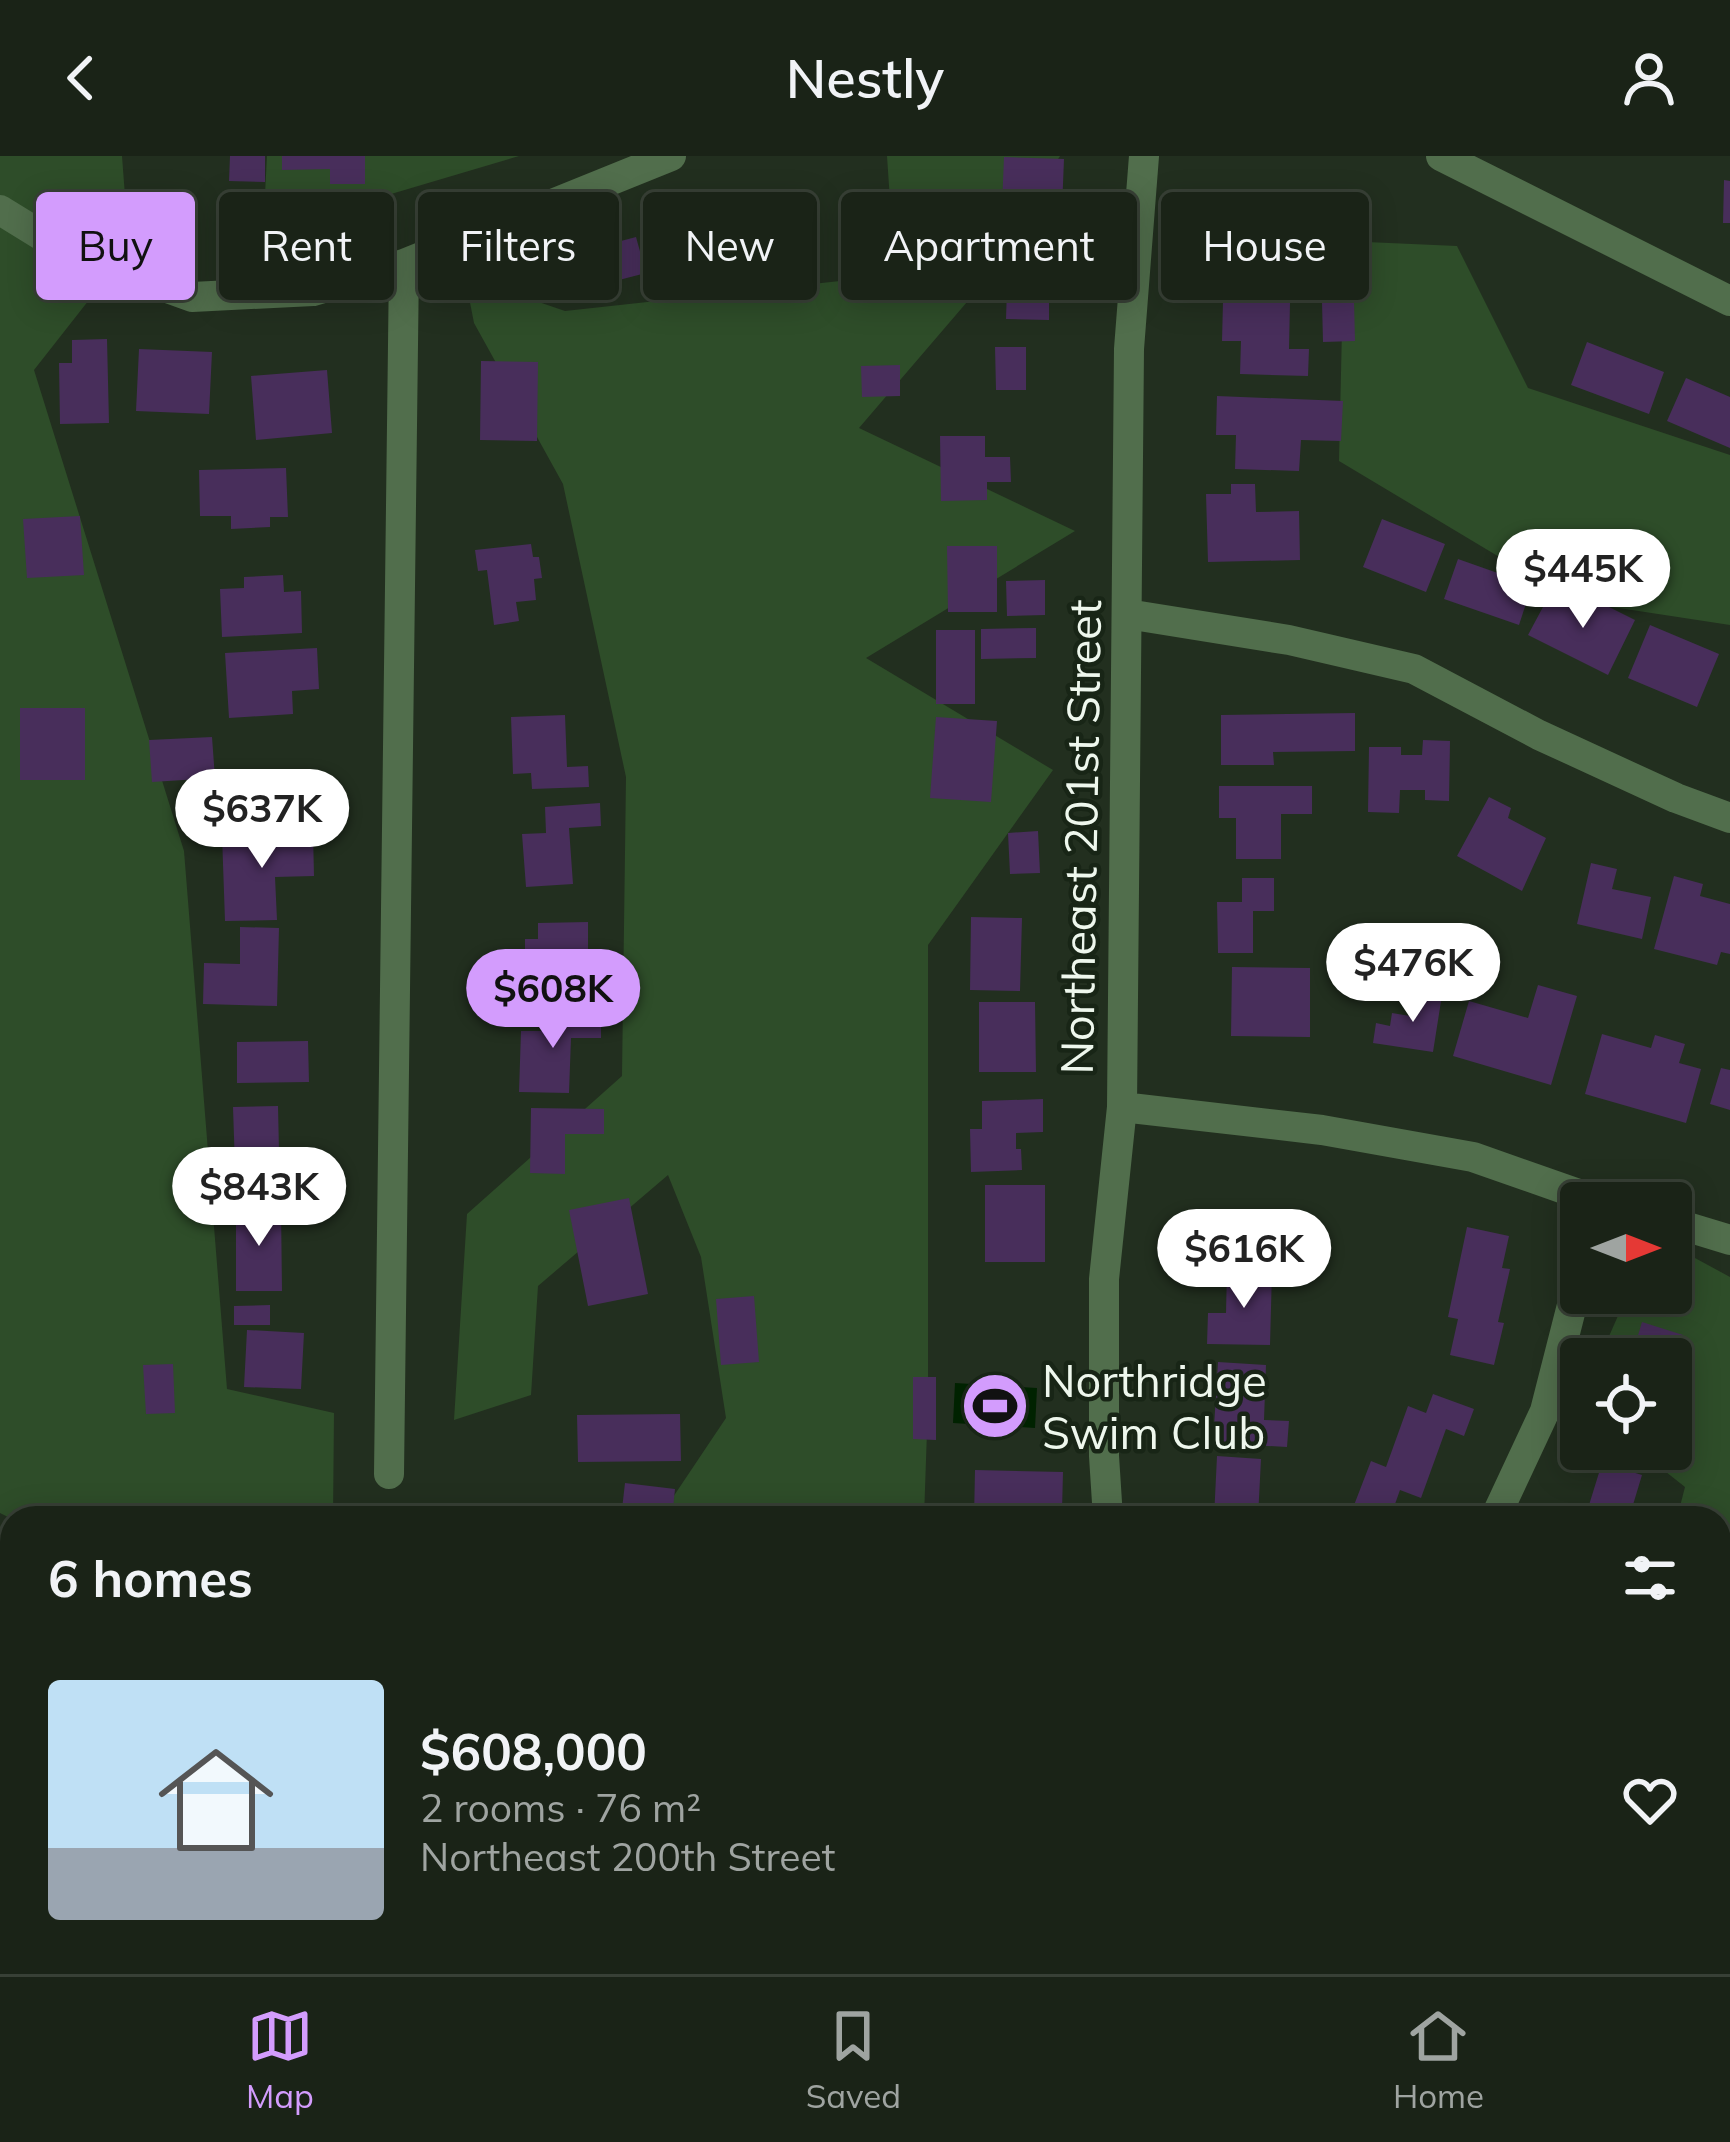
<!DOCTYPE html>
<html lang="en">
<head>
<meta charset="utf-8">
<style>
  :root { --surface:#1a2317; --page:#232b20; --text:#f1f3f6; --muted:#9fa4a1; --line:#384036; --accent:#d39cfd }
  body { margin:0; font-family:Mulish,sans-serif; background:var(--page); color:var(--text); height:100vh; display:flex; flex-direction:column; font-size:45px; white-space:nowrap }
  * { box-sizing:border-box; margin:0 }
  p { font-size:39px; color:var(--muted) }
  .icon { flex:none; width:66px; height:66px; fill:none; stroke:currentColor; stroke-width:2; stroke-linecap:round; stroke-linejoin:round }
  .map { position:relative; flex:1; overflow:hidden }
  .details { position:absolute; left:0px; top:1350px; width:1731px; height:468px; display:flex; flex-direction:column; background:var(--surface); border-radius:36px 36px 0 0; box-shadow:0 6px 30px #0003,0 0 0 3px var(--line) }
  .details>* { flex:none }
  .top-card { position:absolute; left:36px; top:36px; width:1659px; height:108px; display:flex; gap:24px }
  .needle { width:78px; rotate:90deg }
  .tools { position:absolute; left:1560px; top:1026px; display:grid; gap:24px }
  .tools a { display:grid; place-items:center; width:132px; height:132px; border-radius:12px; background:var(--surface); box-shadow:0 6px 30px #0003,0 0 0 3px var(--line); font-size:60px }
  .price { position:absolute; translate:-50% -102px; padding:0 27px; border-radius:42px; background:#fff; color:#222; font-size:39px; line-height:78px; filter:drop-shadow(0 3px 6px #0008) }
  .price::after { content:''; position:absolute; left:50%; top:72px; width:36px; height:27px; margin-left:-18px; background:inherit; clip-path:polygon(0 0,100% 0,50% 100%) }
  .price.selected { background:var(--accent); color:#111 }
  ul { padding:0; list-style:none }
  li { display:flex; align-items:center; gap:36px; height:300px; padding:0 48px }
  li span { display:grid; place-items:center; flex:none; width:336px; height:240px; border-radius:12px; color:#555 }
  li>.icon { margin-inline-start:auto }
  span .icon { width:144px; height:144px; fill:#fffc; stroke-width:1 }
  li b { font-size:51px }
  h2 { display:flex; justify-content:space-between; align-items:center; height:144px; padding:0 48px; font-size:51px }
  .tag { padding:0 42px; border-radius:12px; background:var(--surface); box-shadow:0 6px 30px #0003,0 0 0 3px var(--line); font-size:42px; line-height:108px }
  .tag.selected { background:var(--accent); color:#111 }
  header { display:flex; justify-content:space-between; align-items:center; height:156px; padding:0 48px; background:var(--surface); font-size:54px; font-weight:600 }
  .dock { display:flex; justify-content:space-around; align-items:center; height:168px; border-top:3px solid var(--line); background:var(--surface); font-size:33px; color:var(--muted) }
  .dock a { display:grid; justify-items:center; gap:6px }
  .dock .selected { color:var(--accent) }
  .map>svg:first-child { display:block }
  .green { fill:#2e4d29 }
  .water { fill:#020 }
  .building { fill:#482e5b }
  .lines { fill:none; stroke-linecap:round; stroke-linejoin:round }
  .minor { stroke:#516e4c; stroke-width:30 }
  .highway { stroke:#80ca73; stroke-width:36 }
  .tram { stroke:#869184; stroke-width:3 }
  .labels { text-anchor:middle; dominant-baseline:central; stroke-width:9; stroke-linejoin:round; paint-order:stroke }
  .street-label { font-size:45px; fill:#eef7ed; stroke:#182516 }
  .poi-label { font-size:45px; fill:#eef7ed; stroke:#182516; text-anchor:start }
</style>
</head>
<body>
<header><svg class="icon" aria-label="back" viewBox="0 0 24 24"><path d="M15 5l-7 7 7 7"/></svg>Nestly<svg class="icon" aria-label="person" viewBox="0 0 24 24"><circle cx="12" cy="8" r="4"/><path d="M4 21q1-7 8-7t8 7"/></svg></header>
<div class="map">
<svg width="1730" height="1818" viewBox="0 0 1730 1818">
  <rect width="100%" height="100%" fill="#222f1f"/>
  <!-- green -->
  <path class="green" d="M0,0H122L129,93L34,214L184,695L227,1233L334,1257L333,1362L12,1363L0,1357Z
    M267,0H519L263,76Z
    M887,0H1060L967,146L859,272L1075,375L866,502L1053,614L928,789V1246L924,1362H659L726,1262L701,1101L668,1019L538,1130L531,1239L454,1264L467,1058L622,920L626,621L563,328L474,167L465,121L565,155L895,119Z
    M1344,85L1457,90L1528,232L1730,299V469L1573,445L1339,305Z
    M1671,1089L1730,1121V1812L1646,1806H1719V1362H1677L1685,1331L1637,1293H1671V1203H1599L1628,1137H1671Z"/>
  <!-- water -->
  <path class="water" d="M955,1227L1037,1232L1035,1272L953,1267Z"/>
  <!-- building -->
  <path class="building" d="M230,0H265V26L229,25Z
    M282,0H365V28H330V13L282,14Z
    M1004,1L1064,3L1059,128L999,125Z
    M1724,24L1730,25V67H1723Z
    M749,36L764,103L724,112L720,95L701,99L690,50Z
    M1232,54L1295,56L1294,124L1231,122Z
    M688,61L701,122L660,130L647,70Z
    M1334,67L1361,68L1360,111L1332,110Z
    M636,81L646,117L592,131L583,95Z
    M1007,132H1049V164L1006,163Z
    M1223,145L1290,147L1289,193H1309L1308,220L1240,218L1241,185H1222Z
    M1354,145L1355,185L1323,186L1322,146Z
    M107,183L109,267L60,268L59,207H72V184Z
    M1587,186L1664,216L1649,258L1571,229Z
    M995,191H1026V234H996Z
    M139,193L212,196L209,258L136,255Z
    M481,205L538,206L537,285L480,284Z
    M900,209V240L862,241L861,210Z
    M327,214L332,277L256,284L251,220Z
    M1686,222L1730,241V292L1667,265Z
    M1217,240L1343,245L1341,285L1301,284L1299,315L1235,313L1236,279H1216Z
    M940,280H985V301H1010L1011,326H987V344L941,345Z
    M286,312L288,361H270V371L231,373V360H200L199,314Z
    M1231,328H1255L1256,356L1299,355L1300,404L1208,406L1206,338H1231Z
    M80,360L84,419L27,422L23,363Z
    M1382,363L1445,388L1426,436L1363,411Z
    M531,388L533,401H539L542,422L534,423L536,444L516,446L519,465L494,469L487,414L478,415L475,394Z
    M947,390H997V456H948Z
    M1458,403L1532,429L1519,469L1444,443Z
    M283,419L284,436L301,435L302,477L222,481L220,433L244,432V421Z
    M1045,424V459L1007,460L1006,425Z
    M1551,436L1583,452L1589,441L1635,464L1608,519L1528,479Z
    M1650,469L1719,498L1697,551L1628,522Z
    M1036,472V502L981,503V473Z
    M936,474H975V548H936Z
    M317,492L319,533L292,535L293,558L229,562L225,497Z
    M20,552H85V624H20Z
    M1355,557V595L1273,596L1274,609H1221V559Z
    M565,559L567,611L588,610L589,631L532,633L531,617L513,618L511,561Z
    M936,561L997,565L991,646L930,642Z
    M212,581L215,622L152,626L149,584Z
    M1423,584L1450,585L1449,645L1425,644V634H1400L1399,657L1368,656L1369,591H1401V599H1422Z
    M1219,630H1312V658H1281V703H1236V662H1219Z
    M1489,641L1511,652L1508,662L1546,682L1522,735L1457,700Z
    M600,647L601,670L569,672L573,728L526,731L522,678L546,677L545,651Z
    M1038,675L1040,717L1010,718L1008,677Z
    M313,676L314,720L275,721L277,764L225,765L222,679Z
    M1591,707L1617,713L1612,733L1651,741L1642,783L1577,768Z
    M1674,720L1703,728L1700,740L1730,748V798L1721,796L1717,809L1654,793Z
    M1242,722H1274V755H1253V797H1218L1217,746H1242Z
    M971,761L1022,762L1020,835L970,834Z
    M588,766V806H571V842H525V783H538V767Z
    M240,771L279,772L277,850L203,848L204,807L240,808Z
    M1232,811L1310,812V881L1231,880Z
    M1538,829L1577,840L1551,929L1453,900L1469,845L1528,862Z
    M1414,835L1442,839L1433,896L1373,887L1376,867L1390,870L1392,857L1410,860Z
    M979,846H1035L1036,916H979Z
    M542,857L601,859V882H571L569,937L519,936L521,875H542Z
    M1602,878L1651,892L1655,879L1685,888L1679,907L1701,913L1686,967L1585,938Z
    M308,885L309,926L237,927V886Z
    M1721,912L1730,914V954L1710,948Z
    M1043,943V976L1016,977V993H1021L1022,1014L971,1016L970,973H982V945Z
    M278,950L280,1040L236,1041L233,951Z
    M531,952L604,953V978H565V1018L530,1017Z
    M985,1029H1045V1106H985Z
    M629,1042L648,1138L588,1150L569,1054Z
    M281,1050L282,1135H236V1051Z
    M1208,1056L1283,1060L1281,1100L1206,1097Z
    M1467,1071L1509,1080L1502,1112L1510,1113L1498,1166L1504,1167L1494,1209L1450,1199L1458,1163L1448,1161Z
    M1227,1114L1272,1115L1270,1189L1207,1188L1208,1157H1226Z
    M754,1140L759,1206L721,1209L716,1143Z
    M270,1149V1169H234V1150Z
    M1642,1166L1683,1179L1672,1214L1671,1203H1631Z
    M247,1174L304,1177L301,1233L244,1231Z
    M1218,1206L1266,1209L1264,1264L1289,1265L1287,1291L1213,1287Z
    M173,1208L175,1257L146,1258L143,1209Z
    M913,1221H936V1284L913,1283Z
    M1433,1238L1474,1253L1464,1280L1446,1273L1421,1342L1400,1334L1390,1362H1365L1351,1357L1371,1305L1386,1311L1408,1250L1426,1257Z
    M680,1258L681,1305L578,1306L577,1259Z
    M1217,1300L1261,1303L1258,1362H1214Z
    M1602,1307L1642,1319L1629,1362H1585Z
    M975,1314L1063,1316L1062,1355L1032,1354V1362H974Z
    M625,1327L675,1333L672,1362H621Z
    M527,1351L571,1353V1362H526Z"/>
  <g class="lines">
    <!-- minor -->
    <path class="minor" d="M1441,0L1730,145
      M0,54L70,97L192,141L313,135L404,108L671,0
      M1127,458L1289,484L1414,513L1539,579L1676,642L1730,662
      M1122,951L1322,974L1473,1001L1604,1047
      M1671,1066L1730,1084
      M389,1318L404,108
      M1108,1362L1104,1300V1123L1122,951L1129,193L1144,0
      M1495,1362L1545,1255L1581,1114"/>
    <!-- highway -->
    <path class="highway" d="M0,1412L12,1417
      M0,1465L12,1470
      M0,1595L12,1601
      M0,1684L12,1690
      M261,1806L286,1818
      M436,1806L463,1818
      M776,1806L809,1818
      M1039,1806L1078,1818
      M1090,1806L1162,1818"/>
    <!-- tram -->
    <path class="tram" d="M0,1763L12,1770
      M0,1788L12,1795
      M34,1806L57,1818
      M82,1806L106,1818"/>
  </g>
  <!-- icons -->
  <defs>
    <g id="stadium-disc" transform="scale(3.45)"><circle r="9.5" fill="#d39cfd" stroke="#182516"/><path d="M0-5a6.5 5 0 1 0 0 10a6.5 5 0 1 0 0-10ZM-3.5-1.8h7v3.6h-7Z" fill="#111"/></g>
  </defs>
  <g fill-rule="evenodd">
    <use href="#stadium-disc" x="995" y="1250"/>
  </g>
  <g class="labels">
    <!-- street labels -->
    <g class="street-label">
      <text transform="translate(1080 681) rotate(-89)">Northeast 201st Street</text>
    </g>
    <!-- poi labels -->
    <g class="poi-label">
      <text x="1042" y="1224">Northridge<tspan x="1042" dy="52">Swim Club</tspan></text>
    </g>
  </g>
</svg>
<div class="tools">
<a><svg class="needle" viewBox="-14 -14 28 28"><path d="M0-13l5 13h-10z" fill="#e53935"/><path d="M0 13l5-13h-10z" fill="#9fa4a1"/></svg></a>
<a><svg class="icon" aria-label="locate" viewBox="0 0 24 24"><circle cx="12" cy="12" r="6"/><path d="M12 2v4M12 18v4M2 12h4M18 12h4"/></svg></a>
</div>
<b class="price" style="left:1583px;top:475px">$445K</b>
<b class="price" style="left:262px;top:715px">$637K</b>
<b class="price" style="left:1413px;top:869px">$476K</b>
<b class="price selected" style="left:553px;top:895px">$608K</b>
<b class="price" style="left:259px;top:1093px">$843K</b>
<b class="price" style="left:1244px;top:1155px">$616K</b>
<div class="top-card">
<a class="tag selected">Buy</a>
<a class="tag">Rent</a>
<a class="tag">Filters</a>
<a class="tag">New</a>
<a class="tag">Apartment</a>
<a class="tag">House</a>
</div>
<section class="details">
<h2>6 homes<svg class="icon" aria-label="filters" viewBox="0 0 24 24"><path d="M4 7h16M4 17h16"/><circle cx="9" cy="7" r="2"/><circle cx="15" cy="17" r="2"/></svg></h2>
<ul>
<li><span style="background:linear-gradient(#bfe0f5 70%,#9aa5b1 0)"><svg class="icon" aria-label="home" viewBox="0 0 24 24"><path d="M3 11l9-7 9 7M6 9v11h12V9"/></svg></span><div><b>$608,000</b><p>2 rooms · 76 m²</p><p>Northeast 200th Street</p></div><svg class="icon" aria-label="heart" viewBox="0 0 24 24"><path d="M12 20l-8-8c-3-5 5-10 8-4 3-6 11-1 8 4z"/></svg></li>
</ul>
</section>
</div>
<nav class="dock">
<a class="selected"><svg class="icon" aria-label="map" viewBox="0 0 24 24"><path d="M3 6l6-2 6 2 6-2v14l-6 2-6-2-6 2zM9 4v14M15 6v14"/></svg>Map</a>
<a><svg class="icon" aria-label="saved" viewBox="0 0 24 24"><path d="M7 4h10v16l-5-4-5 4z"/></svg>Saved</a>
<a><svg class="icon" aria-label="home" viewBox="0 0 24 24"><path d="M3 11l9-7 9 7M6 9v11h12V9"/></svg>Home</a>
</nav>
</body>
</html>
